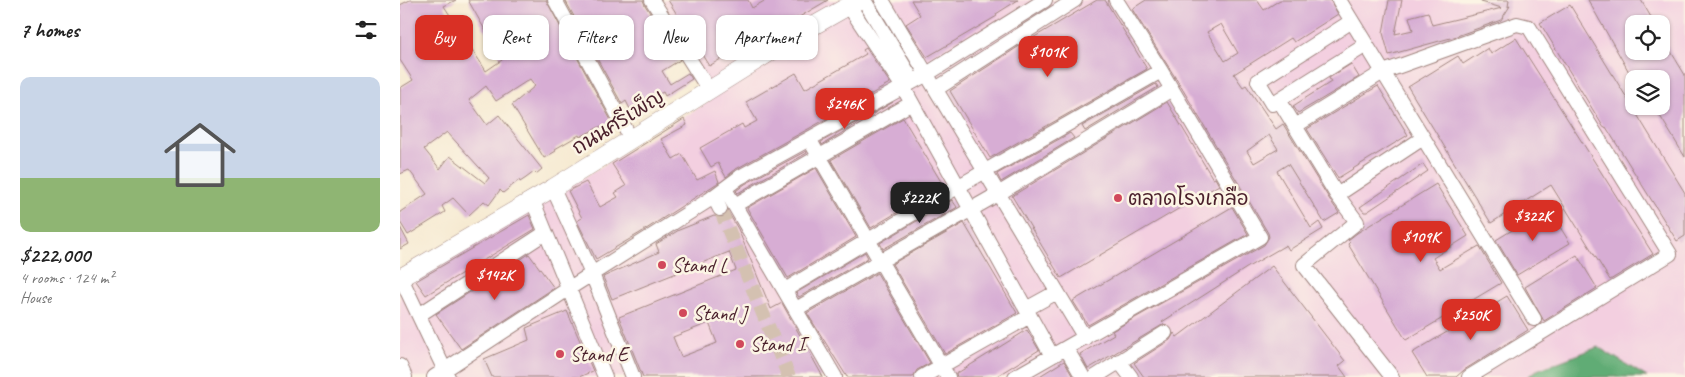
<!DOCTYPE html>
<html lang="en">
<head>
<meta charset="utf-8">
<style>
  :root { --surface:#fff; --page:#f6f6f6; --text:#222; --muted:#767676; --line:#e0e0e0; --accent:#d93025 }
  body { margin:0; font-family:Caveat,"Playpen Sans Thai",sans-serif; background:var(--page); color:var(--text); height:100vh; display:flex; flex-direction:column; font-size:19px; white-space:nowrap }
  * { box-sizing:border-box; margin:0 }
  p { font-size:16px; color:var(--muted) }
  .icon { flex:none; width:28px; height:28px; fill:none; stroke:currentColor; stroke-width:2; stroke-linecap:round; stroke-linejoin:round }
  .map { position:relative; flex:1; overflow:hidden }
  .side { display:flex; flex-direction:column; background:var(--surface); width:400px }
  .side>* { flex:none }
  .banner { position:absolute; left:15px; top:15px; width:475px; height:45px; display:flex; gap:10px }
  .controls { position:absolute; left:1225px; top:15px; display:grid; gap:10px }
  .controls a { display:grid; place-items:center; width:45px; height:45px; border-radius:10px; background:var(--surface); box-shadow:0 1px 4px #0004; font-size:25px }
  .price { position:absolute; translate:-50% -42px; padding:0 11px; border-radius:10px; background:var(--accent); color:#fff; font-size:16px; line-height:32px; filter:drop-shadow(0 1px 2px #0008) }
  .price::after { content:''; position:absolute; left:50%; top:30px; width:15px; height:11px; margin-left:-8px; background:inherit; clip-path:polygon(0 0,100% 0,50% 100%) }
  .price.on { background:#222; color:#fff }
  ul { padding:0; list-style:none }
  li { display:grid; align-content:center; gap:10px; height:265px; padding:0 20px }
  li+li { border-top:1px solid var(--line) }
  li span { display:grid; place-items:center; height:155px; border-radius:10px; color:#555 }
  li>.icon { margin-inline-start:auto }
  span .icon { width:90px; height:90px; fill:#fffc; stroke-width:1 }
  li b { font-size:21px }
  h2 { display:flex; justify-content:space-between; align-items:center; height:60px; padding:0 20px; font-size:21px }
  .tag { padding:0 18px; border-radius:10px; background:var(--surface); box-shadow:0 1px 4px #0004; font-size:18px; line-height:45px }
  .tag.on { background:var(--accent); color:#fff }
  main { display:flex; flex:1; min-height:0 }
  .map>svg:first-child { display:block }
  .built { fill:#f3cfe0; fill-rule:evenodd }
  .forest { fill:#61ac74; stroke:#566650 }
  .building { fill:#d7add4; fill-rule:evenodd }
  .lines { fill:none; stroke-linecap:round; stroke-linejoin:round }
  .minor-tunnel { stroke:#d4c1b1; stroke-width:14; stroke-dasharray:14 7; stroke-linecap:butt }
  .minor-casing { stroke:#a0847e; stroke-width:16 }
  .major-casing { stroke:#a0847e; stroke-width:19 }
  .minor { stroke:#fff; stroke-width:14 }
  .major { stroke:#fff; stroke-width:18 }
  .poi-dot { fill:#d1495b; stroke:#fcf5e5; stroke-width:2 }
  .labels { text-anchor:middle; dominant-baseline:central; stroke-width:5; stroke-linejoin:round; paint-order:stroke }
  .street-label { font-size:20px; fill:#4a1f2b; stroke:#fcf5e5 }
  .poi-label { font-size:20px; fill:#4a1f2b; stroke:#fcf5e5; text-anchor:start }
</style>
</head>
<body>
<main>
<section class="side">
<h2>7 homes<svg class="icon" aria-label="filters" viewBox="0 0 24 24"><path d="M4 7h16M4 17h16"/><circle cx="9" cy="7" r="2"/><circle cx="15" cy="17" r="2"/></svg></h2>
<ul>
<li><span style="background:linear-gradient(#c9d6e8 65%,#8fb573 0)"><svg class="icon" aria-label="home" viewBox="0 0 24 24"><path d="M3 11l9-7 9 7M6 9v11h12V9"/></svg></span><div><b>$222,000</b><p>4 rooms · 124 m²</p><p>House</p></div></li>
</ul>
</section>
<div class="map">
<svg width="1285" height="377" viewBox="0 0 1285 377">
  <rect width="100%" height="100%" fill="#fcf5e5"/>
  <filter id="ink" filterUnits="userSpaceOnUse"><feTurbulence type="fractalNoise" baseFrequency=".02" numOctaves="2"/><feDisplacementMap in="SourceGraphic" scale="10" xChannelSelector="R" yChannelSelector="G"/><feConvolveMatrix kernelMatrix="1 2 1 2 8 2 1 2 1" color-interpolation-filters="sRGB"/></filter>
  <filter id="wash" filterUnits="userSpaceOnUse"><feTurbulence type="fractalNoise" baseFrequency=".0096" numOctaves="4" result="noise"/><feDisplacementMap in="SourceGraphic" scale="20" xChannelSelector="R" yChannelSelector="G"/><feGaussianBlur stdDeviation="1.12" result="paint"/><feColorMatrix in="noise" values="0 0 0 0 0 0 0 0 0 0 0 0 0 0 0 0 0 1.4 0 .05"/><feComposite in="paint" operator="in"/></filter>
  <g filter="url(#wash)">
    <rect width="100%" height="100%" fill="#f6ead2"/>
    <!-- built -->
    <path class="built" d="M263,0H1285V377H1247L1197,347L1137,370L1127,377H0V289L310,101ZM1234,24H1261V51H1234ZM1234,79H1261V106H1234Z"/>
    <!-- forest -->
    <path class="forest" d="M1198,347L1247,377H1127L1137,370Z"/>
    <g id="blocks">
      <!-- building -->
      <path class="building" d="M10,0H56L44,6L86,71L102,60L68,0H146L213,124L203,129L201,126L180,137L179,135L155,149L156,151L144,158L112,105L135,86L130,79L96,101L86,86L69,100L87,125L99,115L142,169L136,174L134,172L126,178L120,182L119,180L103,193L100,190L89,205L84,201L69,215L53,198L42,206L45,212L8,235L0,222V212L27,194L9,170L0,174V88L13,80L0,60V5ZM47,132L89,178L85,183L50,156L40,169L24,149Z
        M165,0H243L245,5L280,60L262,71L270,84L288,73L292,79L265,96L263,92L238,105L240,109L232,113L226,101L222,104Z
        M268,0H348L352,8L366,0H428L379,29L377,26L309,66Z
        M511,0H618L596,14L597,16L527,57L506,24L520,15Z
        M697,0H705L747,69L590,158L550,91L621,45Z
        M746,0H857L864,10L880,0H930L938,14L894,42L891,38L834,74L843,87L846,85L876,129L883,124L930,200L939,213L924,222L888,164L877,171L911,228L919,222L923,229L889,250L886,245L848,267L762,322L764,324L688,369L680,354L714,334L712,331L864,245L869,237L868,233L780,85L732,9ZM821,24L838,53L825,61L807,32ZM869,135L878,149L854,163L847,151Z
        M989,0H1002L995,34L1013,30L1009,17L1028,12L1032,25L1102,8L1081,2V0H1109L1108,7L1110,6L1101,20L1054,37L989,55L983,33Z
        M1188,0H1241L1255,24H1234V51H1261V35L1285,75V157L1254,106H1261V79H1233Z
        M1170,5L1285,193V236L1277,241L1206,127L1204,128L1140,23Z
        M1116,38L1253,254L1210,280L1151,185L1091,223L1008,87L1058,56L1063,64L1088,48L1091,54Z
        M466,48L490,83L484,86V87L336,169L326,177L318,163L311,167L300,148L342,124L344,128L357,121L346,102L396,73L405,89L466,54L463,50Z
        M951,64L959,77L898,113L893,106L931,82L929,78Z
        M756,84L758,87L685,131L682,126Z
        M978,86L1008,135L938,178L907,129Z
        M493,102L422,145L421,142Z
        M767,102L813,179L815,178L819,185L661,278L612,196Z
        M503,118L543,185L471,228L431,160Z
        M284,119L287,125L261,139L273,159L282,154L297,180L315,171L319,182L240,233L196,259L177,221L182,218L168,191L186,182L200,207L218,197L215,193L226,186L212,164Z
        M670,133L674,138L601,182L597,174Z
        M406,151L407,153L338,193L336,191L345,184Z
        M1023,164L1028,171L967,212H964L960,207Z
        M416,168L456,237L388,278L347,208Z
        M1036,184L1068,236L1033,258L1040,269L1079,246L1101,283L1006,340L948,244L950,242L948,240L957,233Z
        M552,200L557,207L556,208L483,249L480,243Z
        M832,207L848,234L688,325L673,301Z
        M1148,208L1170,243L1117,275L1096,240Z
        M328,212L338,229L371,309L382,303L423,377H243L219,317L336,270L329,252L212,299L203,277L259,252L256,244L279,230L314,216L319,218L323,217ZM309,323L317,343L281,357L273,337Z
        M129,215L135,229L26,295L16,281Z
        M564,223L617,313L545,354L492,264Z
        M0,227L9,244L0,249Z
        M465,252L468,258L399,297L396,293Z
        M129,254L154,288L61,349L36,314Z
        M1177,255L1197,288L1144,321L1125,287Z
        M872,266L945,361L939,366L947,377H744L734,363L770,340L774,333L777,337Z
        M477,273L530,363L517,370L513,377H447L407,313Z
        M1107,296L1128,330L1064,370L1056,377H1027L1012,353Z
        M167,311L193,371L179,377H92L84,359L129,340L126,328Z
        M627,330L639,350L595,377H557L556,374Z
        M664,361L673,377H638Z"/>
    </g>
  </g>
  <g filter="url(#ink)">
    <use href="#blocks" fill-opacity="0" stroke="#a0847e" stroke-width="1"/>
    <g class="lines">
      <!-- minor-tunnel -->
      <path class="minor-tunnel" d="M320,209L389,377"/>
      <!-- minor casing -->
      <g class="minor-casing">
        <path id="minor" d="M155,0L231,139
          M252,0L309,90
          M464,0L513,81
          M482,0L685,338
          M939,0L1134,319
          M449,6L503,87L652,356
          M952,21L858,81L872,104L966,45
          M536,89L675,0
          M879,100L937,195L1023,138
          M895,126L983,72L1117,24L1129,27L1270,254L1069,377
          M409,139L548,377
          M153,188L192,274L233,377
          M325,189L435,377
          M937,195L957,222L904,265L992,377
          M314,197L320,209
          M132,199L205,377
          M335,205L512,103
          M1,278L48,377
          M385,290L559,186L761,71
          M396,309L598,194L772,89
          M626,309L657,292
          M19,315L145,233
          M666,348L683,377
          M719,361L731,377
          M0,366L5,377
          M34,377L168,289L309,200L340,177L527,74L645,0
          M522,377L630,316
          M615,377L860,237L761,71L716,0
          M695,377L765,333"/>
      </g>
      <!-- major casing -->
      <g class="major-casing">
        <path id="major" d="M0,278L153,188L399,34L459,0"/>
      </g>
      <!-- minor -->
      <use href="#minor" class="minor"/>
      <!-- major -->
      <use href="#major" class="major"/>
    </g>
  </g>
  <!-- markers -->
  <g class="poi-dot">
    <circle cx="718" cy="198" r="5"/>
    <circle cx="262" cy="265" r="5"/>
    <circle cx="283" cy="313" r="5"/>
    <circle cx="340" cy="344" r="5"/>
    <circle cx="160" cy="354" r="5"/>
  </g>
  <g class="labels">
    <!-- street labels -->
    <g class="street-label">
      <text transform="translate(218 122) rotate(-32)">ถนนศรีเพ็ญ</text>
    </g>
    <!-- poi labels -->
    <g class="poi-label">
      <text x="728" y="198">ตลาดโรงเกลือ</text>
      <text x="272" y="265">Stand L</text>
      <text x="293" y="313">Stand J</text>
      <text x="350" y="344">Stand I</text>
      <text x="170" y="354">Stand E</text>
    </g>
  </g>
</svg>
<div class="controls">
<a><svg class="icon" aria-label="locate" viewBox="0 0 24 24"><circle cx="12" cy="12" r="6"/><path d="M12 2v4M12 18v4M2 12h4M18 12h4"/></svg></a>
<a><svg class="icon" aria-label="layers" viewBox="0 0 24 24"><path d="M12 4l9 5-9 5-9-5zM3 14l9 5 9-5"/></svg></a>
</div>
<b class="price" style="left:648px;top:78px">$101K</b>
<b class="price" style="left:445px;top:130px">$246K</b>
<b class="price on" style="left:520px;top:224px">$222K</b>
<b class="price" style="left:1133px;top:242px">$322K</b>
<b class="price" style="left:1021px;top:263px">$109K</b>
<b class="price" style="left:95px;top:301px">$142K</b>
<b class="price" style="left:1071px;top:341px">$250K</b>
<div class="banner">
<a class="tag on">Buy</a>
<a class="tag">Rent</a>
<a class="tag">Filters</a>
<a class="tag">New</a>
<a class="tag">Apartment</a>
</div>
</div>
</main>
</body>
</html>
